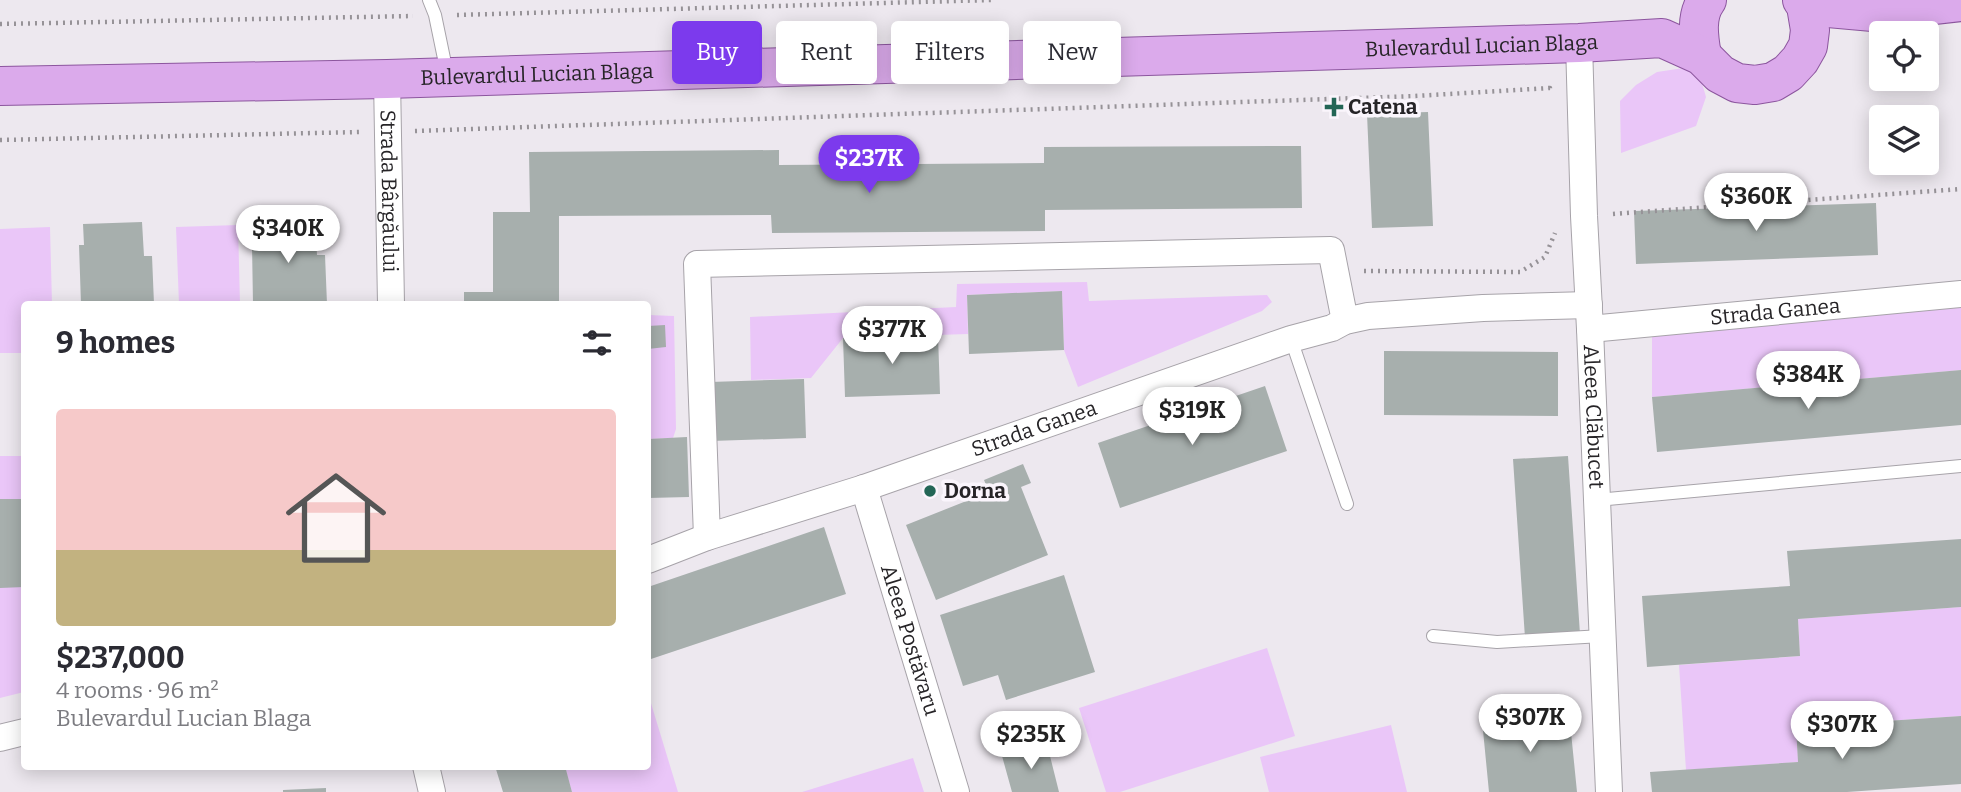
<!DOCTYPE html>
<html lang="en">
<head>
<meta charset="utf-8">
<style>
  :root { --surface:#fff; --page:#f2f2f3; --text:#2b2b33; --muted:#7c7c81; --line:#e1e1e2; --accent:#7c3aed }
  body { margin:0; font-family:Bitter,serif; background:var(--page); color:var(--text); height:100vh; display:flex; flex-direction:column; font-size:26px; white-space:nowrap }
  * { box-sizing:border-box; margin:0 }
  p { font-size:23px; color:var(--muted) }
  .icon { flex:none; width:38px; height:38px; fill:none; stroke:currentColor; stroke-width:2; stroke-linecap:round; stroke-linejoin:round }
  .map { position:relative; flex:1; overflow:hidden }
  .sheet { position:absolute; left:21px; top:301px; width:630px; height:469px; display:flex; flex-direction:column; background:var(--surface); border-radius:7px; box-shadow:0 4px 18px #0003 }
  .sheet>* { flex:none }
  .banner { position:absolute; left:672px; top:21px; width:665px; height:63px; display:flex; gap:14px }
  .buttons { position:absolute; left:1869px; top:21px; display:grid; gap:14px }
  .buttons a { display:grid; place-items:center; width:70px; height:70px; border-radius:7px; background:var(--surface); box-shadow:0 4px 18px #0003; font-size:35px }
  .price { position:absolute; translate:-50% -60px; padding:0 16px; border-radius:24px; background:#fff; color:#222; font-size:23px; line-height:46px; filter:drop-shadow(0 2px 4px #0008) }
  .price::after { content:''; position:absolute; left:50%; top:42px; width:21px; height:16px; margin-left:-10px; background:inherit; clip-path:polygon(0 0,100% 0,50% 100%) }
  .price.on { background:var(--accent); color:#fff }
  ul { padding:0; list-style:none }
  li { display:grid; align-content:center; gap:14px; height:371px; padding:0 35px }
  li+li { border-top:2px solid var(--line) }
  li span { display:grid; place-items:center; height:217px; border-radius:7px; color:#555 }
  li>.icon { margin-inline-start:auto }
  span .icon { width:126px; height:126px; fill:#fffc; stroke-width:1 }
  li b { font-size:30px }
  h2 { display:flex; justify-content:space-between; align-items:center; height:84px; padding:0 35px; font-size:30px }
  .chip { padding:0 24px; border-radius:7px; background:var(--surface); box-shadow:0 4px 18px #0003; font-size:24px; line-height:63px }
  .chip.on { background:var(--accent); color:#fff }
  .map>svg:first-child { display:block }
  .green { fill:#eac6f8 }
  .building { fill:#a7afad }
  .lines { fill:none; stroke-linecap:round; stroke-linejoin:round }
  .lane-casing { stroke:#a7a3a9; stroke-width:14 }
  .street-casing { stroke:#a7a3a9; stroke-width:28 }
  .primary-casing { stroke:#8c569e; stroke-width:40 }
  .path { stroke:#969297; stroke-width:4.5; stroke-dasharray:2 5; stroke-linecap:butt }
  .lane { stroke:#fff; stroke-width:12 }
  .street { stroke:#fff; stroke-width:26 }
  .primary { stroke:#dbaaeb; stroke-width:38 }
  .poi-dot { fill:#236656; stroke:#faf5fc; stroke-width:2.5 }
  .labels { text-anchor:middle; dominant-baseline:central; stroke-width:7; stroke-linejoin:round; paint-order:stroke }
  .street-label { font-size:21px; fill:#262427; stroke:#faf5fc }
  .poi-label { font-size:21px; font-weight:bold; fill:#262427; stroke:#faf5fc; text-anchor:start }
</style>
</head>
<body>
<div class="map">
<svg width="1961" height="792" viewBox="0 0 1961 792">
  <rect width="100%" height="100%" fill="#ede8ef"/>
  <!-- green -->
  <path class="green" d="M1697,66L1706,97L1696,126L1621,153L1620,101L1636,85L1657,72Z
    M238,225L240,304H179L176,227Z
    M50,227L52,304H24V353H0V229Z
    M1087,282L1089,301L1267,295L1272,302L1262,311L1078,387L1064,350L1062,291L967,295L968,334L843,338L811,378L751,380L750,317L956,307L957,284Z
    M1961,294V370L1652,397V324Z
    M648,315L674,316L676,429L673,438L648,439Z
    M0,456H24V692L0,698Z
    M1961,607V716L1797,727L1798,762L1686,770L1679,665L1800,656L1798,619Z
    M1267,648L1295,736L1120,792H1106L1079,708Z
    M650,700L678,792H572L565,767L648,766V701Z
    M1391,725L1407,792H1269L1260,757Z
    M913,758L924,792H802Z"/>
  <!-- building -->
  <path class="building" d="M1428,112L1433,226L1372,228L1367,114Z
    M1301,146L1302,208L1045,210V231L772,233L771,215L559,216V304H464V292H493V212H530L529,152L779,150V165L1044,163V147Z
    M1876,203L1878,255L1636,264L1634,211Z
    M315,221L317,255H325L327,304H253L252,245H257L256,223Z
    M142,222L144,256H152L154,304H81L79,245H84L83,224Z
    M1062,291L1064,350L969,354L967,295Z
    M665,325L666,347L648,349V326Z
    M938,335L940,394L845,397L843,338Z
    M1384,351L1558,352V416L1384,415Z
    M1961,370V425L1657,452L1652,397Z
    M804,379L806,438L711,441L710,382Z
    M1265,386L1287,451L1120,508L1098,443Z
    M687,437L689,497L648,498V439Z
    M1568,456L1580,634L1525,638L1513,459Z
    M1023,464L1031,483L1021,487L1048,555L936,600L906,525L989,492L984,480Z
    M0,499H24V587L0,588Z
    M824,527L846,594L648,660V587Z
    M1961,539V607L1798,619L1800,656L1647,667L1642,596L1790,586L1787,551Z
    M1064,575L1095,672L1006,700L998,675L963,686L940,615Z
    M1569,712L1577,792H1489L1482,720Z
    M1961,716V784L1847,792H1652L1650,772L1798,762L1796,727Z
    M1047,744L1059,792H1012L1002,756Z
    M495,766H565L572,792H503Z
    M326,788V792H283V790Z"/>
  <g class="lines">
    <!-- lane casing -->
    <g class="lane-casing">
      <path id="lane" d="M429,0L435,15L447,73
        M1291,339L1347,504
        M1597,500L1961,466
        M1433,636L1497,642L1602,636"/>
    </g>
    <!-- street casing -->
    <g class="street-casing">
      <g id="street">
        <path id="s1" d="M1579,43L1584,216L1590,329L1609,792"/>
        <path id="s2" d="M387,79L391,304"/>
        <path id="s3" d="M1590,329L1961,294"/>
        <path id="s4" d="M864,488L956,792"/>
        <path d="M707,537L697,264L1331,250L1345,321"/>
        <path id="s5" d="M648,560L707,537L864,488L1291,339L1332,328L1345,321L1368,316L1483,308L1589,305"/>
        <path d="M0,738L24,732"/>
        <path d="M426,766L432,792"/>
      </g>
    </g>
    <!-- primary casing -->
    <g class="primary-casing">
      <g id="primary">
        <path d="M1806,6L1873,12L1961,2"/>
        <path d="M1702,56C1699,38 1695,16 1707,0"/>
        <path id="s6" d="M0,86L387,79L1579,43L1662,38L1702,56L1720,74L1737,83L1755,85L1773,82L1788,73L1800,60L1808,46L1810,30L1806,6L1802,0"/>
      </g>
    </g>
    <!-- path -->
    <path class="path" d="M457,15L991,0
      M0,24L413,16
      M415,131L1415,96L1550,88V92
      M0,140L360,132
      M1613,214L1961,189
      M1364,271L1520,272L1545,257L1555,233"/>
    <!-- lane -->
    <use href="#lane" class="lane"/>
    <!-- street -->
    <use href="#street" class="street"/>
    <!-- primary -->
    <use href="#primary" class="primary"/>
  </g>
  <!-- markers -->
  <g class="poi-dot">
    <path d="M1330.5 96.5h7v7h7v7h-7v7h-7v-7h-7v-7h7z"/>
    <circle cx="930" cy="491" r="7"/>
  </g>
  <g class="labels">
    <!-- street labels -->
    <g class="street-label">
      <text stroke="none"><textPath href="#s6" startOffset="1482">Bulevardul Lucian Blaga</textPath></text>
      <text stroke="none"><textPath href="#s6" startOffset="537">Bulevardul Lucian Blaga</textPath></text>
      <text stroke="none"><textPath href="#s2" startOffset="112">Strada Bârgăului</textPath></text>
      <text stroke="none"><textPath href="#s3" startOffset="186">Strada Ganea</textPath></text>
      <text stroke="none"><textPath href="#s1" startOffset="374">Aleea Clăbucet</textPath></text>
      <text stroke="none"><textPath href="#s5" startOffset="408">Strada Ganea</textPath></text>
      <text stroke="none"><textPath href="#s4" startOffset="159">Aleea Postăvaru</textPath></text>
    </g>
    <!-- poi labels -->
    <g class="poi-label">
      <text x="1348" y="107">Catena</text>
      <text x="944" y="491">Dorna</text>
    </g>
  </g>
</svg>
<div class="buttons">
<a><svg class="icon" aria-label="locate" viewBox="0 0 24 24"><circle cx="12" cy="12" r="6"/><path d="M12 2v4M12 18v4M2 12h4M18 12h4"/></svg></a>
<a><svg class="icon" aria-label="layers" viewBox="0 0 24 24"><path d="M12 4l9 5-9 5-9-5zM3 14l9 5 9-5"/></svg></a>
</div>
<b class="price on" style="left:869px;top:195px">$237K</b>
<b class="price" style="left:1756px;top:233px">$360K</b>
<b class="price" style="left:288px;top:265px">$340K</b>
<b class="price" style="left:892px;top:366px">$377K</b>
<b class="price" style="left:1808px;top:411px">$384K</b>
<b class="price" style="left:1192px;top:447px">$319K</b>
<b class="price" style="left:1530px;top:754px">$307K</b>
<b class="price" style="left:1842px;top:761px">$307K</b>
<b class="price" style="left:1031px;top:771px">$235K</b>
<div class="banner">
<a class="chip on">Buy</a>
<a class="chip">Rent</a>
<a class="chip">Filters</a>
<a class="chip">New</a>
</div>
<section class="sheet">
<h2>9 homes<svg class="icon" aria-label="filters" viewBox="0 0 24 24"><path d="M4 7h16M4 17h16"/><circle cx="9" cy="7" r="2"/><circle cx="15" cy="17" r="2"/></svg></h2>
<ul>
<li><span style="background:linear-gradient(#f6c9c9 65%,#c2b280 0)"><svg class="icon" aria-label="home" viewBox="0 0 24 24"><path d="M3 11l9-7 9 7M6 9v11h12V9"/></svg></span><div><b>$237,000</b><p>4 rooms · 96 m²</p><p>Bulevardul Lucian Blaga</p></div></li>
</ul>
</section>
</div>
</body>
</html>
